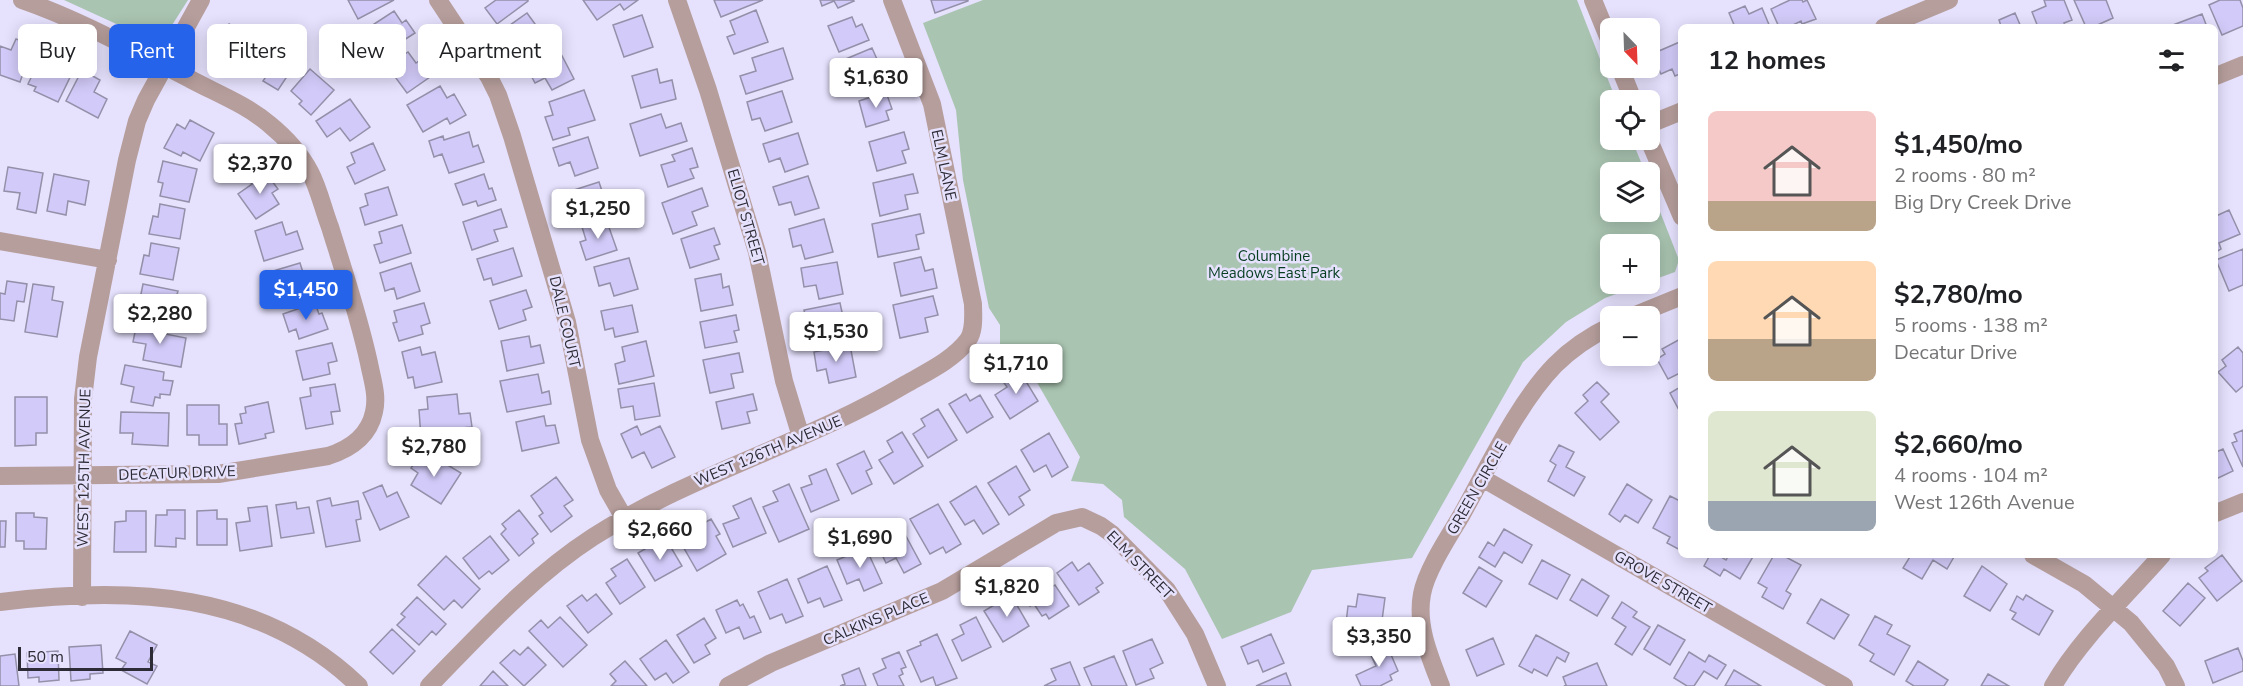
<!DOCTYPE html>
<html lang="en">
<head>
<meta charset="utf-8">
<style>
  :root { --surface:#fff; --page:#f6f6f6; --text:#202124; --muted:#757577; --accent:#2563eb }
  body { margin:0; font-family:"Nunito Sans",sans-serif; background:var(--page); color:var(--text); height:100vh; display:flex; flex-direction:column; font-size:22px; white-space:nowrap }
  * { box-sizing:border-box; margin:0 }
  p { font-size:20px; color:var(--muted) }
  .icon { flex:none; width:33px; height:33px; fill:none; stroke:currentColor; stroke-width:2; stroke-linecap:round; stroke-linejoin:round }
  .map { position:relative; flex:1; overflow:hidden }
  .panel { position:absolute; left:1678px; top:24px; width:540px; height:534px; display:flex; flex-direction:column; background:var(--surface); border-radius:9px; box-shadow:0 3px 15px #0003 }
  .panel>* { flex:none }
  .hud { position:absolute; left:18px; top:24px; width:570px; height:54px; display:flex; gap:12px }
  .needle { width:39px; rotate:157deg }
  .tools { position:absolute; left:1600px; top:18px; display:grid; gap:12px }
  .tools a { display:grid; place-items:center; width:60px; height:60px; border-radius:9px; background:var(--surface); box-shadow:0 3px 15px #0003; font-size:30px }
  .scale { position:absolute; left:18px; bottom:15px; width:135px; box-sizing:border-box; padding-left:6px; border:3px solid #2d2b35; border-top:0; font-size:16px; line-height:21px; white-space:nowrap; color:#2d2b35; -webkit-text-stroke:4px #e6e1fd; paint-order:stroke }
  .price { position:absolute; translate:-50% -51px; padding:0 14px; border-radius:6px; background:#fff; color:#222; font-size:20px; line-height:39px; filter:drop-shadow(0 2px 3px #0008) }
  .price::after { content:''; position:absolute; left:50%; top:36px; width:18px; height:14px; margin-left:-9px; background:inherit; clip-path:polygon(0 0,100% 0,50% 100%) }
  .price.current { background:var(--accent); color:#fff }
  ul { padding:0; list-style:none }
  li { display:flex; align-items:center; gap:18px; height:150px; padding:0 30px }
  li span { display:grid; place-items:center; flex:none; width:168px; height:120px; border-radius:9px; color:#555 }
  li>.icon { margin-inline-start:auto }
  span .icon { width:72px; height:72px; fill:#fffc; stroke-width:1 }
  li b { font-size:26px }
  h2 { display:flex; justify-content:space-between; align-items:center; height:72px; padding:0 30px; font-size:26px }
  .chip { padding:0 21px; border-radius:9px; background:var(--surface); box-shadow:0 3px 15px #0003; font-size:21px; line-height:54px }
  .chip.current { background:var(--accent); color:#fff }
  .map>svg:first-child { display:block }
  .green { fill:#a9c4b1 }
  .building { fill:#d2caf8; stroke:#9490a9; stroke-width:1.5 }
  .lines { fill:none; stroke-linecap:round; stroke-linejoin:round }
  .street { stroke:#b69e9c; stroke-width:18 }
  .labels { text-anchor:middle; dominant-baseline:central; stroke-width:5; stroke-linejoin:round; paint-order:stroke }
  .street-label { font-size:15px; fill:#2d2b35; stroke:#e6e1fd }
  .park-label { font-size:15px; fill:#073e21; stroke:#e6e1fd }
</style>
</head>
<body>
<div class="map">
<svg width="2243" height="686" viewBox="0 0 2243 686">
  <rect width="100%" height="100%" fill="#e6e1fd"/>
  <!-- green -->
  <path class="green" d="M64,0H188L160,44Z
    M983,0H1577L1616,100H1611V140H1632L1645,172H1611V212H1650V186L1679,260L1675,272L1650,281V244H1611V284H1644L1605,298L1566,322L1523,362L1412,558L1312,570L1291,612L1222,639L1185,569L1124,517L1122,500L1103,484L1071,481L1080,457L1031,372L1000,345V325L989,308L963,180L956,110L923,23Z"/>
  <!-- building -->
  <path class="building" d="M348,0H394L358,19Z
    M496,0H528V1L497,24L485,8Z
    M583,0H638L624,10L620,4L597,20Z
    M714,0H763L721,17Z
    M820,0H853L854,1L838,8L834,1L822,6Z
    M931,0H968V1L935,13Z
    M1790,0H1802L1803,2L1807,0L1816,19L1802,24L1801,21L1789,27H1779L1771,9Z
    M2044,0H2064L2072,20L2064,23L2066,27H2038L2032,12L2046,6Z
    M2074,0H2106L2113,18L2093,27H2086Z
    M2220,0H2240L2243,8V26L2222,35L2209,5Z
    M1745,6L1749,14L1762,8L1770,27H1735L1729,13Z
    M756,10L768,42L734,54L727,37L735,34L730,21Z
    M394,11L402,23L406,20L415,33L384,53L368,28Z
    M527,13L546,39L522,56L503,30Z
    M2015,13L2021,27H1998L2001,26L1999,20Z
    M2202,14L2207,27H2174L2173,25Z
    M642,15L653,47L624,57L613,25Z
    M852,17L856,27L862,24L869,40L839,52L828,26Z
    M229,24L259,42L243,71L226,62L231,53L217,45Z
    M16,39L33,45L20,82L0,75V46L11,50Z
    M271,39L300,57L278,90L263,81L272,68L258,59Z
    M1682,41V73L1675,76L1672,69L1661,74L1652,54Z
    M783,48L793,79L746,94L740,76L756,71L752,58Z
    M872,48L880,66L873,69L877,80L852,90L841,61Z
    M559,50L574,79L552,90L545,78L535,83L526,66Z
    M408,52L416,63L429,54L440,70L407,93L387,66Z
    M57,56L76,65L58,102L34,91L36,87L28,84L39,61L52,67Z
    M310,69L334,90L311,115L299,104L302,101L291,91Z
    M657,69L660,83L672,80L676,99L641,108L632,76Z
    M82,70L100,80L94,92L107,99L98,118L66,101Z
    M440,86L447,98L454,94L466,115L450,124L447,118L423,132L407,105Z
    M584,90L595,120L568,128L570,135L553,140L545,117L553,115L549,102Z
    M782,91L792,122L765,131L760,118L752,120L747,102Z
    M886,92L892,109L886,111L889,120L866,127L859,101Z
    M350,99L370,127L350,141L340,128L327,137L316,121Z
    M661,114L666,128L681,123L687,141L640,156L630,124Z
    M190,120L214,133L200,161L183,152L181,156L164,148L177,124L185,129Z
    M469,132L473,147L478,145L484,162L449,173L442,154L434,157L429,141L443,136L444,140Z
    M904,132L909,149L902,151L906,163L877,171L869,142Z
    M798,133L808,164L785,172L780,158L769,162L763,144Z
    M588,137L598,168L575,176L570,162L559,166L553,148Z
    M373,143L385,170L355,184L347,167L355,163L351,153Z
    M692,148L698,167L690,169L694,178L668,187L661,165L675,161L672,155Z
    M163,161L197,169L189,202L160,196L163,183L158,182Z
    M8,167L43,173L36,213L17,209L20,193L4,191Z
    M263,169L278,189L272,193L279,204L256,219L238,194L252,184L248,179Z
    M54,174L89,181L85,205L68,201L66,215L47,211Z
    M484,174L489,189L492,188L496,200L478,206L476,201L463,205L455,184Z
    M913,174L918,193L905,195L908,209L880,216L873,183Z
    M808,176L819,208L795,215L791,202L779,205L773,187Z
    M599,182L608,209L576,219L570,202L577,200L574,190Z
    M388,187L397,215L365,225L360,208L368,205L365,194Z
    M702,188L708,206L692,212L697,225L673,234L662,203Z
    M160,204L185,209L180,239L149,234L153,216L158,217Z
    M501,209L507,227L494,230L498,241L472,250L463,222Z
    M2229,210L2240,234L2219,243L2221,249L2216,252V216Z
    M920,214L924,233L916,235L919,249L878,257L872,224Z
    M606,219L617,250L586,260L580,242L586,240L582,227Z
    M824,219L833,252L805,259L801,245L793,247L789,229Z
    M282,222L286,235L297,231L303,249L264,261L255,231Z
    M402,225L411,253L380,263L374,245L382,243L379,232Z
    M714,228L720,244L714,246L719,259L690,268L681,239Z
    M151,243L179,248L173,280L140,274L144,255L149,256Z
    M513,248L522,276L493,285L491,278L484,280L477,259Z
    M2243,249V285L2229,291L2216,260Z
    M921,257L925,271L933,269L937,288L901,296L894,263Z
    M629,258L638,289L614,296L610,283L599,286L594,267Z
    M837,262L843,294L819,299L816,285L804,287L801,268Z
    M300,263L306,282L312,280L316,293L273,306L263,274Z
    M411,263L420,291L397,299L394,288L385,291L380,273Z
    M721,274L723,288L729,286L733,305L701,311L695,279Z
    M7,281L27,284L24,302L17,301L14,321L0,319V293L5,294Z
    M33,284L54,287L52,300L63,302L57,337L25,332Z
    M143,284L178,291L176,298L192,301L188,319L173,316L172,323L150,318L152,306L139,304Z
    M526,290L532,307L523,310L526,320L499,329L490,301Z
    M933,296L938,315L925,318L928,332L900,338L893,305Z
    M315,303L319,314L322,313L328,329L299,339L296,329L289,332L283,314Z
    M424,303L430,323L421,326L423,334L399,341L393,323L397,322L394,311Z
    M840,303L847,335L819,341L816,327L808,329L804,310Z
    M632,305L638,332L615,337L613,328L605,330L601,311Z
    M736,315L739,330L734,331L737,342L705,348L700,322Z
    M137,322L156,325L155,332L186,338L181,367L143,360L146,344L133,342Z
    M529,336L531,347L540,345L544,363L507,371L501,341Z
    M1682,338V372L1668,379L1657,359L1665,354L1662,349Z
    M646,341L654,376L619,384L615,364L625,361L622,347Z
    M332,343L337,361L328,363L330,374L303,380L296,351Z
    M850,345L856,377L829,383L826,369L817,371L814,352Z
    M420,347L422,355L435,352L442,382L415,388L413,377L408,378L402,352Z
    M2238,347L2243,353V386L2236,392L2218,372L2226,366L2222,360Z
    M739,353L743,372L731,374L734,388L710,393L703,360Z
    M125,365L164,372L163,380L173,381L170,395L160,394V398L155,397L153,406L131,402L134,387L121,384Z
    M1019,370L1038,401L1010,419L995,395L1007,387L1002,380Z
    M538,374L542,393L549,391L551,404L507,412L500,381Z
    M1597,382L1609,394L1601,402L1619,422L1600,440L1575,413L1588,401L1583,395Z
    M654,383L660,416L635,420L633,406L621,408L618,389Z
    M335,384L340,411L331,412L333,424L306,429L300,398L311,396L310,388Z
    M1682,386V411L1680,412L1670,393Z
    M457,394L459,414L470,413L472,427L441,430V436L421,438L419,410L428,409L427,397Z
    M753,394L757,410L747,412L750,423L722,429L716,402Z
    M966,394L970,401L980,395L993,417L967,433L949,404Z
    M15,397H47V433H36V445L15,446Z
    M268,402L274,432L265,434L266,438L239,444L235,424L242,423L240,414L246,413L245,407Z
    M187,405H219V424H227V445H199V435H187Z
    M938,409L957,440L928,458L913,434L925,426L921,419Z
    M121,412L169,413L168,446L132,444L133,433H120Z
    M544,416L546,426L555,425L559,443L522,451L516,422Z
    M637,426L641,435L660,426L675,457L652,468L644,452L632,458L621,434Z
    M2243,430V467L2232,443L2237,441L2234,434Z
    M902,432L923,466L894,484L879,460L893,452L887,441Z
    M1049,433L1068,467L1052,477L1046,465L1034,472L1021,450Z
    M1559,445L1574,452L1566,467L1585,477L1574,496L1548,481L1556,465L1550,461Z
    M2223,449L2233,471L2216,479V452Z
    M864,451L872,468L866,471L872,484L852,494L837,464Z
    M421,453L434,461L436,458L461,473L441,504L411,485L418,473L411,468Z
    M1016,466L1030,490L1019,497L1024,505L1009,515L988,483Z
    M826,469L839,500L811,512L801,488L812,484L809,476Z
    M556,477L573,500L564,506L572,516L551,532L539,516L543,513L531,496Z
    M789,484L809,529L779,542L763,507L778,501L773,491Z
    M1627,484L1652,500L1638,523L1625,515L1620,522L1609,514Z
    M382,485L387,497L397,492L409,517L380,530L363,493Z
    M976,486L999,524L983,534L974,520L965,525L950,502Z
    M1670,496L1682,502V551L1667,543L1670,537L1653,528Z
    M330,498L332,506L358,501L361,519L356,520L360,541L326,547L317,501Z
    M751,498L766,533L733,547L723,524L739,518L733,506Z
    M296,502L297,509L309,507L314,533L281,538L276,505Z
    M938,504L961,544L946,553L943,547L930,554L910,519Z
    M267,506L272,546L240,551L236,523L250,521L248,508Z
    M167,510H185V539L176,538V547L155,546L156,515H167Z
    M217,510V519H227V545H197V511Z
    M519,510L538,534L532,539L534,543L519,556L501,534L506,529L502,524Z
    M126,511H146V552H114L115,522L126,521Z
    M16,513H34V517L47,518L46,549H24V541H16Z
    M711,519L720,534L716,536L726,554L697,571L673,529L686,521L692,530Z
    M0,521H6L5,547H0Z
    M900,525L921,564L904,573L896,558L886,563L874,538Z
    M1504,529L1532,545L1522,563L1504,552L1495,567L1479,557L1488,542L1494,546Z
    M490,536L509,560L492,574L489,571L479,579L463,558Z
    M655,543L659,550L669,544L682,566L655,581L638,553Z
    M866,548L882,583L864,591L859,579L847,584L837,560Z
    M1710,555H1718L1726,560L1729,555H1754L1740,579L1724,569L1720,576L1704,566Z
    M1774,555H1782L1801,565L1786,591L1791,594L1783,609L1762,597L1767,588L1758,583Z
    M1911,555H1955L1947,569L1933,560L1922,579L1903,568Z
    M2222,555L2242,581L2217,601L2199,578L2208,571L2205,568Z
    M446,556L480,589L462,608L454,600L444,610L418,585Z
    M627,559L645,587L620,604L606,583L616,576L611,569Z
    M1542,560L1570,575L1557,599L1529,584Z
    M1072,562L1078,571L1089,563L1103,583L1096,588L1099,592L1079,605L1057,573Z
    M827,566L842,600L824,607L820,598L808,603L798,579Z
    M1982,566L2007,584L1990,611L1964,596Z
    M1479,567L1502,581L1486,607L1463,593Z
    M787,579L803,616L786,623L782,614L770,619L758,592Z
    M1582,579L1609,596L1597,616L1570,600Z
    M1036,582L1043,593L1055,585L1069,606L1049,619L1046,614L1042,616L1034,604L1030,606L1021,592Z
    M2188,583L2205,598L2180,626L2163,611Z
    M596,594L612,614L588,633L567,606L582,595L587,601Z
    M1358,594L1385,598L1381,628L1346,623L1348,606L1356,607Z
    M1011,595L1029,626L1003,642L984,611Z
    M2026,595L2053,611L2039,635L2012,619L2016,613L2010,610L2017,596L2023,600Z
    M417,597L446,624L436,635L432,631L419,645L397,625L405,617L401,614Z
    M1821,599L1849,615L1834,639L1807,623Z
    M737,600L740,606L743,604L750,618L754,616L761,632L744,639L739,627L726,633L716,610Z
    M1622,602L1637,612L1633,617L1650,627L1632,655L1615,644L1626,627L1612,618Z
    M1875,616L1892,625L1887,634L1910,646L1894,675L1870,661L1874,654L1859,645Z
    M560,617L587,645L563,667L529,631L541,620L548,628Z
    M976,617L991,647L962,661L952,640L964,634L960,625Z
    M704,618L716,638L705,645L710,654L694,663L677,635Z
    M1658,625L1685,640L1670,665L1644,649Z
    M392,629L415,651L393,674L370,652Z
    M130,631L157,645L148,662L157,666L147,684L121,670L126,663L116,658Z
    M937,634L957,678L936,686L933,677L921,682L907,651L921,645L920,642Z
    M1271,634L1284,663L1263,672L1258,660L1248,664L1241,647Z
    M1536,635L1569,653L1565,662L1557,657L1547,676L1534,669L1532,673L1519,666Z
    M1493,638L1504,664L1477,676L1466,650Z
    M1152,639L1163,663L1150,669L1154,678L1136,685L1123,651Z
    M666,640L689,672L673,683L666,673L655,680L640,659Z
    M1386,643L1398,671L1390,675L1392,680L1380,686H1361L1356,675L1376,666L1369,651Z
    M101,645L103,673L90,674V679L71,681L69,647Z
    M528,647L546,665L524,686L500,663L514,650L520,655Z
    M2238,648L2243,661V671L2213,683L2205,661Z
    M58,651L59,680L39,682V677L28,678L27,653Z
    M899,652L906,667L901,669L903,674L899,676L904,686H878L873,674L886,668L882,659Z
    M1689,652L1705,662L1709,655L1726,665L1717,679L1704,671L1694,686H1687L1674,678Z
    M15,654L19,686H0V656Z
    M1114,656L1127,686H1092L1084,668Z
    M625,661L647,686H611L616,681L610,674Z
    M1918,661L1948,680L1944,686H1914L1906,681Z
    M1070,662L1080,686H1044L1056,680L1051,669Z
    M1597,663L1607,686H1564L1566,685L1563,677Z
    M859,668L866,686H840L845,684L842,675Z
    M1734,670L1761,686H1725Z
    M493,671L508,686H480Z
    M1286,673L1291,686H1256Z
    M1988,674L2009,686H1981Z"/>
  <g class="lines">
    <!-- street -->
    <path class="street" d="M438,0L489,77L498,95L512,136L567,322L590,440L608,490L624,518
      M677,0L708,90L757,252L784,381L801,437
      M1593,0L1611,44
      M1884,27L1949,0
      M1620,68L1633,100
      M2216,76L2243,65
      M1650,124L1682,111
      M1649,140L1682,217
      M0,241L108,260
      M1633,316L1682,296
      M0,476L218,474L328,456C350,449 369,436 374,412C378,395 372,379 369,363C359,317 344,272 330,227C323,209 319,189 310,172C300,153 285,137 269,124C247,105 216,93 190,79C135,51 80,20 22,0
      M1482,478L1844,686
      M2216,513L2243,502
      M2033,555L2084,584L2131,623L2166,666L2176,686
      M82,597L83,399L88,357L127,160L137,121L146,100L201,0
      M0,602C130,586 259,590 359,686
      M429,686C480,634 531,577 593,537C692,474 805,444 906,384C927,372 953,360 968,340C975,330 973,315 973,304L932,104L892,0
      M728,686L771,663L942,591L1056,523L1082,517L1101,526L1112,534L1167,590L1195,634L1217,686
      M1441,686C1430,657 1416,626 1422,594C1426,571 1449,536 1461,516C1488,468 1517,404 1555,365C1571,349 1590,336 1611,326
      M2053,686C2080,639 2126,596 2162,555"/>
  </g>
  <g class="labels">
    <!-- street labels -->
    <g class="street-label">
      <text transform="translate(944 165) rotate(78)">ELM LANE</text>
      <text transform="translate(746 217) rotate(74)">ELIOT STREET</text>
      <text transform="translate(565 322) rotate(77)">DALE COURT</text>
      <text transform="translate(768 451) rotate(-23)">WEST 126TH AVENUE</text>
      <text transform="translate(84 468) rotate(-89)">WEST 125TH AVENUE</text>
      <text transform="translate(177 473) rotate(-2)">DECATUR DRIVE</text>
      <text transform="translate(1477 488) rotate(-60)">GREEN CIRCLE</text>
      <text transform="translate(1140 565) rotate(46)">ELM STREET</text>
      <text transform="translate(1663 582) rotate(30)">GROVE STREET</text>
      <text transform="translate(876 619) rotate(-23)">CALKINS PLACE</text>
    </g>
    <!-- park labels -->
    <g class="park-label">
      <text x="1274" y="256">Columbine<tspan x="1274" dy="17">Meadows East Park</tspan></text>
    </g>
  </g>
</svg>
<div class="tools">
<a><svg class="needle" viewBox="-14 -14 28 28"><path d="M0-13l5 13h-10z" fill="#e53935"/><path d="M0 13l5-13h-10z" fill="#757577"/></svg></a>
<a><svg class="icon" aria-label="locate" viewBox="0 0 24 24"><circle cx="12" cy="12" r="6"/><path d="M12 2v4M12 18v4M2 12h4M18 12h4"/></svg></a>
<a><svg class="icon" aria-label="layers" viewBox="0 0 24 24"><path d="M12 4l9 5-9 5-9-5zM3 14l9 5 9-5"/></svg></a>
<a>+</a>
<a>−</a>
</div>
<div class="scale">50 m</div>
<b class="price" style="left:876px;top:109px">$1,630</b>
<b class="price" style="left:260px;top:195px">$2,370</b>
<b class="price" style="left:598px;top:240px">$1,250</b>
<b class="price current" style="left:306px;top:321px">$1,450</b>
<b class="price" style="left:160px;top:345px">$2,280</b>
<b class="price" style="left:836px;top:363px">$1,530</b>
<b class="price" style="left:1016px;top:395px">$1,710</b>
<b class="price" style="left:434px;top:478px">$2,780</b>
<b class="price" style="left:660px;top:561px">$2,660</b>
<b class="price" style="left:860px;top:569px">$1,690</b>
<b class="price" style="left:1007px;top:618px">$1,820</b>
<b class="price" style="left:1379px;top:668px">$3,350</b>
<div class="hud">
<a class="chip">Buy</a>
<a class="chip current">Rent</a>
<a class="chip">Filters</a>
<a class="chip">New</a>
<a class="chip">Apartment</a>
</div>
<section class="panel">
<h2>12 homes<svg class="icon" aria-label="filters" viewBox="0 0 24 24"><path d="M4 7h16M4 17h16"/><circle cx="9" cy="7" r="2"/><circle cx="15" cy="17" r="2"/></svg></h2>
<ul>
<li><span style="background:linear-gradient(#f6c9c9 75%,#b9a48a 0)"><svg class="icon" aria-label="home" viewBox="0 0 24 24"><path d="M3 11l9-7 9 7M6 9v11h12V9"/></svg></span><div><b>$1,450/mo</b><p>2 rooms · 80 m²</p><p>Big Dry Creek Drive</p></div></li>
<li><span style="background:linear-gradient(#ffd9b3 65%,#b9a48a 0)"><svg class="icon" aria-label="home" viewBox="0 0 24 24"><path d="M3 11l9-7 9 7M6 9v11h12V9"/></svg></span><div><b>$2,780/mo</b><p>5 rooms · 138 m²</p><p>Decatur Drive</p></div></li>
<li><span style="background:linear-gradient(#dfe7d0 75%,#9aa5b1 0)"><svg class="icon" aria-label="home" viewBox="0 0 24 24"><path d="M3 11l9-7 9 7M6 9v11h12V9"/></svg></span><div><b>$2,660/mo</b><p>4 rooms · 104 m²</p><p>West 126th Avenue</p></div></li>
</ul>
</section>
</div>
</body>
</html>
